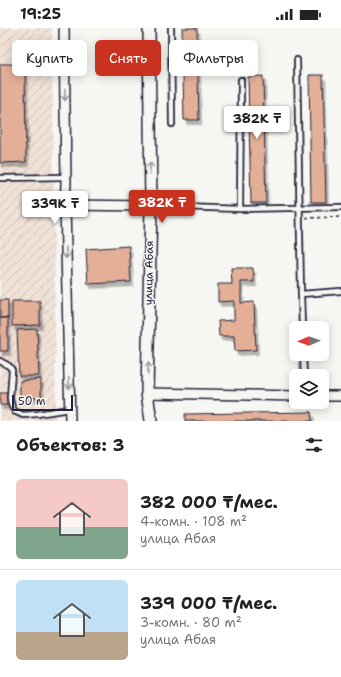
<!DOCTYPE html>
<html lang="ru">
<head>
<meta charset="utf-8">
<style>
  :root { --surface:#fff; --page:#f2f2f2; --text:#222; --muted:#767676; --line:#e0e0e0; --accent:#c8321e }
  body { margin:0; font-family:"Shantell Sans",sans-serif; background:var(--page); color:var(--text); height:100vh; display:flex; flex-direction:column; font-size:15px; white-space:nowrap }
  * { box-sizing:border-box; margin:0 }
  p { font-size:13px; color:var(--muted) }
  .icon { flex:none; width:22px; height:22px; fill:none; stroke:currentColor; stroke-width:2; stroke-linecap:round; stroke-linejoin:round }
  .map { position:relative; height:393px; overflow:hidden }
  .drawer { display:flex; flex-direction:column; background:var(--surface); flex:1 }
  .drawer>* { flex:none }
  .top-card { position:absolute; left:12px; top:12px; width:317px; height:36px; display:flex; gap:8px }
  .needle { width:26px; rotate:268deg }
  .fabs { position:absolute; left:289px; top:293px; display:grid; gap:8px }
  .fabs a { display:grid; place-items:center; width:40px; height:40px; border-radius:6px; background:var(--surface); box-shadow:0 2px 10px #0003; font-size:20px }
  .scale { position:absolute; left:12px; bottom:10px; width:61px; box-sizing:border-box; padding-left:4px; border:2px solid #22223b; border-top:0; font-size:11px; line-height:14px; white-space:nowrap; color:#22223b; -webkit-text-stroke:3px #f6f6f2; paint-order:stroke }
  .price { position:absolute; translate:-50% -34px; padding:0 9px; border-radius:4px; background:#fff; color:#222; font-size:13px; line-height:26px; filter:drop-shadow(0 1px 2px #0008) }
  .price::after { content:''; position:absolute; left:50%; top:24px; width:12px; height:9px; margin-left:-6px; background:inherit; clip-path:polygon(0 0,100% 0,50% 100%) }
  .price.selected { background:var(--accent); color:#fff }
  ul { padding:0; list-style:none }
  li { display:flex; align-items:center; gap:12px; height:100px; padding:0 16px }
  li+li { border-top:1px solid var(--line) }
  li span { display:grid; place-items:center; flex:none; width:112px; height:80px; border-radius:6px; color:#555 }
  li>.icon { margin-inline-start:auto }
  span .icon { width:48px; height:48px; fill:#fffc; stroke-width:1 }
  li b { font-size:17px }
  h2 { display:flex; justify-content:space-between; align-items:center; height:48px; padding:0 16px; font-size:17px }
  .pill { padding:0 14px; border-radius:6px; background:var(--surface); box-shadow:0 2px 10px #0003; font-size:14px; line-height:36px }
  .pill.selected { background:var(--accent); color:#fff }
  .status { display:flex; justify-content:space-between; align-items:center; height:28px; padding:0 20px; background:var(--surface); direction:ltr }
  .status svg { height:11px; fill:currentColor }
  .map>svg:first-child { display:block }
  .industrial { fill:url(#industrial-furrows) }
  .building { fill:#e3af96; stroke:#22223b; filter:url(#shadow) }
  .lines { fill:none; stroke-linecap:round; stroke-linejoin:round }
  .service-casing { stroke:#22223b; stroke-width:8 }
  .minor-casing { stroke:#22223b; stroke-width:12 }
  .tertiary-casing { stroke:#22223b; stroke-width:14 }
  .path { stroke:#22223b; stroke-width:1.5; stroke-dasharray:3 3; stroke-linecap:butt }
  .service { stroke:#f6f6f2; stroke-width:4.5 }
  .minor { stroke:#f6f6f2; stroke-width:9 }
  .tertiary { stroke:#f6f6f2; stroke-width:11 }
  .oneway { stroke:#9797a0 }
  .labels { text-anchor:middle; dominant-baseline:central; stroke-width:3; stroke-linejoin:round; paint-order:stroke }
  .street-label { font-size:11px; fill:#22223b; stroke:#f6f6f2 }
</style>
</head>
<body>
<div class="status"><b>19:25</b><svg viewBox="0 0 49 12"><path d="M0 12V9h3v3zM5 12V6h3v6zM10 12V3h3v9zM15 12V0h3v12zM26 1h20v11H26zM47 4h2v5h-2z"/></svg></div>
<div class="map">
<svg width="341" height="393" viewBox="0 0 341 393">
  <defs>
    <pattern id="industrial-furrows" width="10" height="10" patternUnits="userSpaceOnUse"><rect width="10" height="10" fill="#f0e1d6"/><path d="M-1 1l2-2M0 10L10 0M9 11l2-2" fill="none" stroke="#cec1b9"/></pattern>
    <filter id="shadow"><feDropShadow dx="2.5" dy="4.5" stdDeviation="0" flood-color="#0004"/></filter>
  </defs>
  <rect width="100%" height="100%" fill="#f6f6f2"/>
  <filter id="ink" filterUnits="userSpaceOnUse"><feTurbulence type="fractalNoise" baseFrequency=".025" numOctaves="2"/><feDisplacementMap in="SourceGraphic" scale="8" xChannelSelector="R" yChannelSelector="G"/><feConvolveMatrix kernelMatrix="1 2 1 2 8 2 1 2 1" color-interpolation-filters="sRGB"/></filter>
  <g filter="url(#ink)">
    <!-- industrial -->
    <path class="industrial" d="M0,0H52L56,393H0Z"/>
    <!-- building -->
    <path class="building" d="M182,0H197L199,92H184Z
      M0,36H25L26,134L0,135Z
      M309,47H323L326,174H311Z
      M263,48L266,175H251L248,49Z
      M129,218L131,254L88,256L86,221Z
      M231,240H253L254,254H241V275L254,274L256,322L235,323L234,308H219L218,293L234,292V273L218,274V256H232Z
      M0,272H8V290H0Z
      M12,273H40V297L12,298Z
      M0,290H8V323H0Z
      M37,301L39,348H19L17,302Z
      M41,351V369L20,370V353Z
      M0,365H7V377H0Z
      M311,384L312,393H185V386Z"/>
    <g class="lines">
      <!-- service casing -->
      <g class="service-casing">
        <path id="service" d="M171,0L172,96
          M297,32L301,266L341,263
          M0,150L66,149
          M151,178L240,181L341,179
          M240,181L241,52
          M301,266L302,300
          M303,326L304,348
          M0,333L9,338L12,342L10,370L11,376L14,383L23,387L37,386L69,381"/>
      </g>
      <!-- minor casing -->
      <g class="minor-casing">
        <path id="minor" d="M64,0L66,155L65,177L70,393
          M65,177L151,178
          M147,365L296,368
          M322,368H341"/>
      </g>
      <!-- tertiary casing -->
      <g class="tertiary-casing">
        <path id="tertiary" d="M149,0L151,178L147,365L151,393"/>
      </g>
      <!-- path -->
      <path class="path" d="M306,190L341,189"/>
      <!-- service -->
      <use href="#service" class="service"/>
      <!-- minor -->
      <use href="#minor" class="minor"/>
      <!-- tertiary -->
      <use href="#tertiary" class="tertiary"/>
    </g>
    <!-- one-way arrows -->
    <defs><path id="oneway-shaft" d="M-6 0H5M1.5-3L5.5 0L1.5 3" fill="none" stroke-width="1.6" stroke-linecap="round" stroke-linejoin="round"/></defs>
    <g class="oneway">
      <use href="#oneway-shaft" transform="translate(65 67) rotate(89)"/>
      <use href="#oneway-shaft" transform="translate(150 140) rotate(-90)"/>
      <use href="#oneway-shaft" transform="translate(66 225) rotate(89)"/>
      <use href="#oneway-shaft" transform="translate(148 340) rotate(-89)"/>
      <use href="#oneway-shaft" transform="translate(69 355) rotate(89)"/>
    </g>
  </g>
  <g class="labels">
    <!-- street labels -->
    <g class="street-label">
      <text transform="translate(149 245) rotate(-89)">улица Абая</text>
    </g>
  </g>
</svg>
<div class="fabs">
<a><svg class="needle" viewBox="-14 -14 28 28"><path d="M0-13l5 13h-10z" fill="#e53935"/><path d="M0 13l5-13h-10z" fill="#767676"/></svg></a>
<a><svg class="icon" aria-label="layers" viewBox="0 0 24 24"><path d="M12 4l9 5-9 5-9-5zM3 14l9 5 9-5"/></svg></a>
</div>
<div class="scale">50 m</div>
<b class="price" style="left:257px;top:112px">382K ₸</b>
<b class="price selected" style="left:162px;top:196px">382K ₸</b>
<b class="price" style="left:55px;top:197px">339K ₸</b>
<div class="top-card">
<a class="pill">Купить</a>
<a class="pill selected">Снять</a>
<a class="pill">Фильтры</a>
</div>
</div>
<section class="drawer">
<h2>Объектов: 3<svg class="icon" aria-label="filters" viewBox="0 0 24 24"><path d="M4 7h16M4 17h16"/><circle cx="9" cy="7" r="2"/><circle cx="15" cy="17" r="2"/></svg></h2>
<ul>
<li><span style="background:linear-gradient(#f6c9c9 60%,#7fa58c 0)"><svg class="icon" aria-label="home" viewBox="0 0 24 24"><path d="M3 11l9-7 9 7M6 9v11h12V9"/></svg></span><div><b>382 000 ₸/мес.</b><p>4-комн. · 108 m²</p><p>улица Абая</p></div></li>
<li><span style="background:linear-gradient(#bfe0f5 65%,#b9a48a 0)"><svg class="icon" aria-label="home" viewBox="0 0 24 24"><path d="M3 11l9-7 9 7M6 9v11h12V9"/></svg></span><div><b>339 000 ₸/мес.</b><p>3-комн. · 80 m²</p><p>улица Абая</p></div></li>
</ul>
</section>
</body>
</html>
